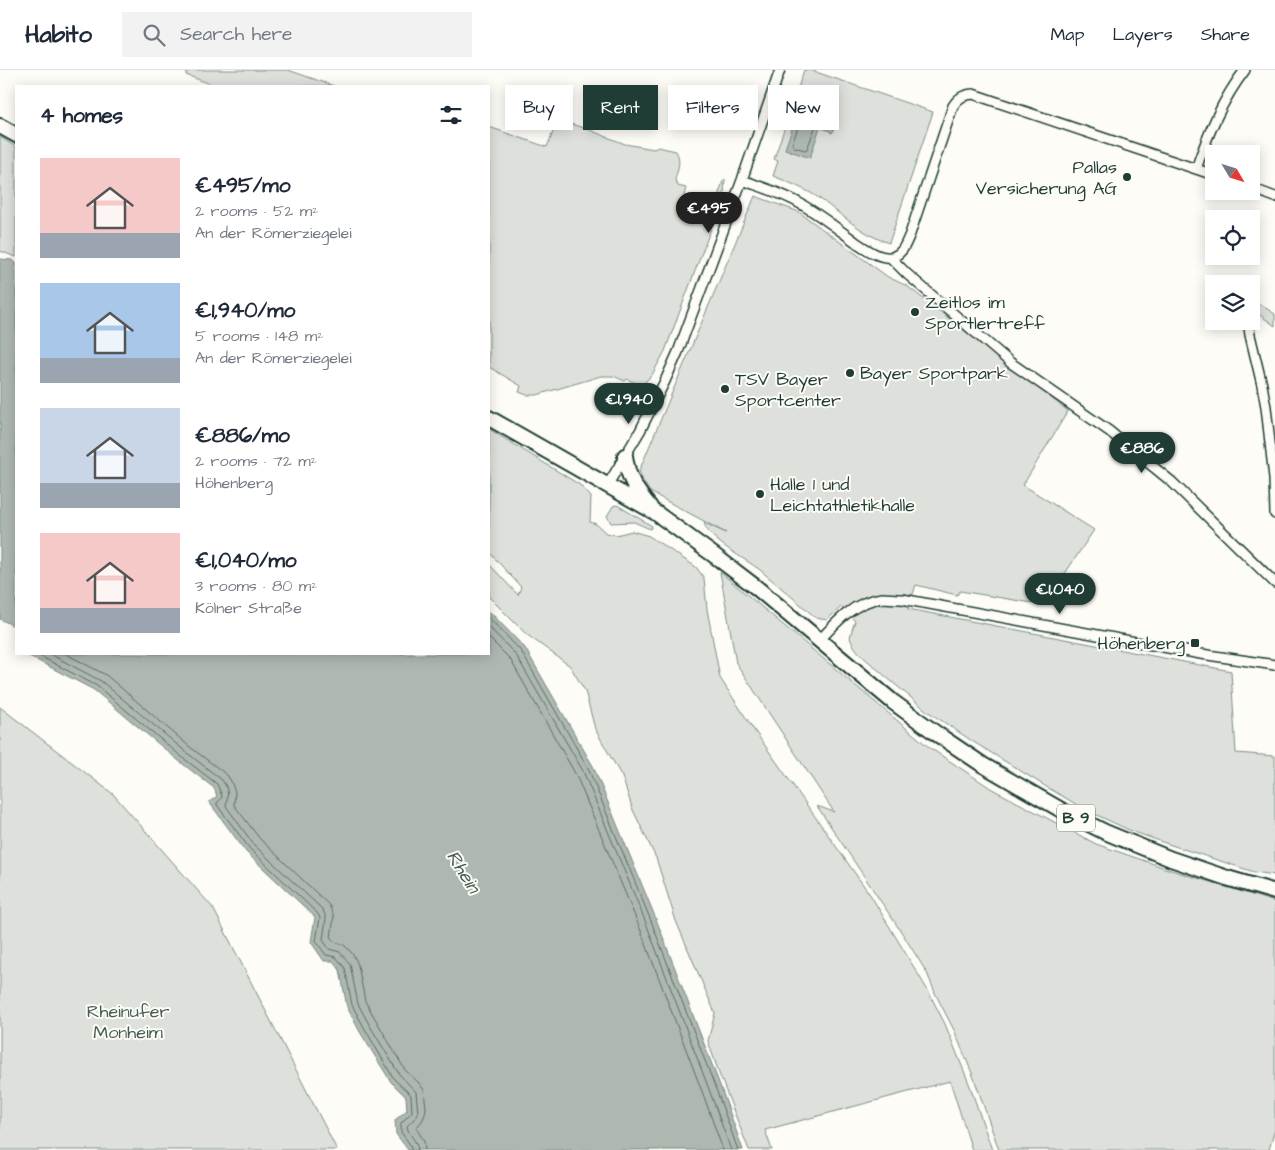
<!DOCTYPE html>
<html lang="en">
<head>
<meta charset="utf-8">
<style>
  :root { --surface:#fff; --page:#f2f2f3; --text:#1f2937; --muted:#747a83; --line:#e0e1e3; --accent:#1f3d34 }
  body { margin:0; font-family:"Architects Daughter",sans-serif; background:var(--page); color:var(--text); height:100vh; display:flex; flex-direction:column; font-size:19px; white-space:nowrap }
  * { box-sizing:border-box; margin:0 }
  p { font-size:16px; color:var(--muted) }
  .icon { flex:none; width:28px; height:28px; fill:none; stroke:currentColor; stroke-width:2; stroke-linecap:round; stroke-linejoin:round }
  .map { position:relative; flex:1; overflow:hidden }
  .side { position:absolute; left:15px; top:15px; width:475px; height:570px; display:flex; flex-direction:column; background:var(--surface); border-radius:0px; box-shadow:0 2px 12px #0003 }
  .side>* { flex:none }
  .top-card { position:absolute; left:505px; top:15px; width:475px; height:45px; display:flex; gap:10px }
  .needle { width:32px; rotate:128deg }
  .buttons { position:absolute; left:1205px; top:75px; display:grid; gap:10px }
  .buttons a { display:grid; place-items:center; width:55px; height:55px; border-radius:0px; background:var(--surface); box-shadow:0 2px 12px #0003; font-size:25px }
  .price { position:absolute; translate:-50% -42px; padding:0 11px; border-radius:18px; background:var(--accent); color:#fff; font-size:16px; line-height:32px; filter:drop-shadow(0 1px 2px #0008) }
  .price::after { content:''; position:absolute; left:50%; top:30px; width:15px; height:11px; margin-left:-8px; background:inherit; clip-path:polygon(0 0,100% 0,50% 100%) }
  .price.active { background:#222; color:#fff }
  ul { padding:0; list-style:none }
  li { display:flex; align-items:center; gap:15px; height:125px; padding:0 25px }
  li span { display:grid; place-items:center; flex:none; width:140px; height:100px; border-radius:0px; color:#555 }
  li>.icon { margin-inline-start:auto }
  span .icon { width:60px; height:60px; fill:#fffc; stroke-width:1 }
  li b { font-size:21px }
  h2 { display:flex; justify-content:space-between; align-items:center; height:60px; padding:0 25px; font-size:21px }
  .chip { padding:0 18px; border-radius:0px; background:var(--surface); box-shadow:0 2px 12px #0003; font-size:18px; line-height:45px }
  .chip.active { background:var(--accent); color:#fff }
  header { display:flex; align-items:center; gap:30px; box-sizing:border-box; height:70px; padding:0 25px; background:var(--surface); border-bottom:1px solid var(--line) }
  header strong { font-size:24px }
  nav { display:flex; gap:28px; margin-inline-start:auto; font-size:18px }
  .search { width:350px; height:45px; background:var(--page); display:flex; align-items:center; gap:12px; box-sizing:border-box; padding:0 18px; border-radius:0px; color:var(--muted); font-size:19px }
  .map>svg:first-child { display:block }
  .green { fill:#dde0db; stroke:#7e8e88 }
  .water { fill:#aeb8b1; stroke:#75877f }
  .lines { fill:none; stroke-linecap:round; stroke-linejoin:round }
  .shore { stroke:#586e66; stroke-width:1 }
  .street-casing { stroke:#1f3d34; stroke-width:12 }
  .primary-casing { stroke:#1f3d34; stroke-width:18 }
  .street { stroke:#fdfcf7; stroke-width:9 }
  .primary { stroke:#fdfcf7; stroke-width:14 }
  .poi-dot { fill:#1f3d34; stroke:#fdfcf7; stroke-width:2 }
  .labels { text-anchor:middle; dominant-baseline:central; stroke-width:4; stroke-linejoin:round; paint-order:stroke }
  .shield { fill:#fdfcf7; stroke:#62766e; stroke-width:1 }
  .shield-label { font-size:16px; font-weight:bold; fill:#1f3d34 }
  .poi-label { font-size:18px; fill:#1f3d34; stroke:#fdfcf7; text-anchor:start }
  .park-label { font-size:18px; fill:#455e55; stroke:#fdfcf7 }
  .water-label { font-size:19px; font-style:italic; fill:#435c53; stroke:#fdfcf7 }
</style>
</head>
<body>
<header>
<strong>Habito</strong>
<div class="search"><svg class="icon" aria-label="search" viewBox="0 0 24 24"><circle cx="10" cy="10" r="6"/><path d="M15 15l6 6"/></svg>Search here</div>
<nav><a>Map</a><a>Layers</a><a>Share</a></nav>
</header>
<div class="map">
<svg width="1275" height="1080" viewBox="0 0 1275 1080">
  <rect width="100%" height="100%" fill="#fdfcf7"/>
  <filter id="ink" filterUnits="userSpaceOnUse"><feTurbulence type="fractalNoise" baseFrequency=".02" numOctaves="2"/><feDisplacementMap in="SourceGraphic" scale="10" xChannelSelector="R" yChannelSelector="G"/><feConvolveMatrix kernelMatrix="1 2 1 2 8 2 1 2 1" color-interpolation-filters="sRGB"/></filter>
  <g filter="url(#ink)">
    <!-- green -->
    <path class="green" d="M188,0H288L334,16H216L186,5Z
      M804,0H810L933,42L889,173C862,165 839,142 816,126C803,118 788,112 773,106L778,91L774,89Z
      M558,50L587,59L625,74L654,79L658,77L676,81C682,91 677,101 675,110L678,116L686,118L684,126L715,135L723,111L725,109L724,124L665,281L652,305L641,316L627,309L625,311L613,306H601L537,325H527L519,322L521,316L489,297V57L547,77Z
      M0,67L16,77V187L0,181Z
      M755,126L799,142L888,207L907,216L1068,341L1023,415L1094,460L1044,535L960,521L957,525L916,515L908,539L1231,601L1236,683L1275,686V805L1254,802L1165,773L1129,760L1086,740L1045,716L972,671L927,641L885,606L860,584L853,575L850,568L851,563L855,551L841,537L827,550L816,548C798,532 779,516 760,500C746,489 709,471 704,453L726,463L650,422L643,411L639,401Z
      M1251,233H1258L1275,244V256L1257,243H1254L1251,246Z
      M489,359L580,415L591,427L590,452L596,454L606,463L616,465L632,461L649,466L696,497L704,508L707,539L720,608L754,660L871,826L927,919L945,954L970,1016L992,1080H972L950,1011L765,1060L772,1080H749L720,1006L708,971L715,943L676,851L656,788L633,740L622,707L595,659L585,621L570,596L526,564L489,527V494L518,525L521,517L489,482Z
      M617,435L652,456L650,459L634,452L611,453L607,446L613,436Z
      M720,502L930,678L992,719L1096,774L1171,800L1275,832V1059L1269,1080H999L974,1008L954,960L936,925L927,903L904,866L817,736L834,742L736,593Z
      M0,637L113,724L213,838L337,1080H0Z"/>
    <!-- water -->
    <path class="water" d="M805,21L830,29L829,31L835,34L834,35V37L829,35L827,36L826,41L831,43L833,48L831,53L834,58L833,62L831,63L830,61L820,57L810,88L785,79Z
      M0,189L12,190L16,193V557L0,549Z
      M489,541L525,578L593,696L656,849L721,1018L743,1080H408L396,1064L395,1050L407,1040L406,1027L391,1012L360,962L347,937L340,900L333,891H324L311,872L315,847L246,782L209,732L217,726L214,718L179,691L94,620L25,584H489Z"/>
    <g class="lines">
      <!-- shore -->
      <path class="shore" d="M810,28L822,32L821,42L827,49L825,53H819L816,55L807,79L805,80L794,77L792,74L808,30Z
        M489,548L521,581L588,698L651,851L716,1019L738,1080
        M489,557L516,585L583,701L646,853L710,1022L731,1080
        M489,568L510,589L576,705L639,856L703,1024L723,1080
        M36,584L97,616L182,687L217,714L222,726L221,729L217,733V735L250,779L318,844L320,848L316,871L326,885L336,887L345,898L352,935L365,959L394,1009L411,1025L412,1042L401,1053V1062L411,1076V1080
        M50,584L101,611L186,682L222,710C229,719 228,725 226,736L254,775L323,840L326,848L323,870L329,879L340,882L350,894L358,934L370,956L399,1004L416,1022L418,1043L416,1047L407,1056C408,1065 417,1070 418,1080
        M66,584L106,605L190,677L227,705L231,711L235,722L234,735L260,769L329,835L334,846L331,868C335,873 337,872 342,874C349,878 356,888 358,895L365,931L405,1000L419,1013L424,1020L426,1038L425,1044L422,1051L416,1058L424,1071L425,1080"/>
      <!-- street casing -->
      <g class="street-casing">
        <path id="street" d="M1196,99C1208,64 1222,30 1245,0
          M742,110C761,117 782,123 799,133C819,144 838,159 857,173C866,179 880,189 892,187C903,184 906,173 910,164L953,36C958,28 963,25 973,24L1214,105
          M1251,118L1275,127
          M890,187L907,204L1011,293L1109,361L1172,412L1275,513
          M1248,251L1250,265L1262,315L1266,337L1274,408L1275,444
          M607,416L640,361L665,311L678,282L742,110L780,0
          M819,571C836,552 855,531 882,528C888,528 895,529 902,529L1201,584L1275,595"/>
      </g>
      <!-- primary casing -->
      <g class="primary-casing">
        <path id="primary" d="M0,56L16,65
          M489,348L656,443L715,486L757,518L893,632L937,664L983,695L1063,741L1105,762L1171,789L1227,808L1275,822
          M625,386C628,409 636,420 650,437"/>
      </g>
      <!-- street -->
      <use href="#street" class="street"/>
      <!-- primary -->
      <use href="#primary" class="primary"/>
    </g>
  </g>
  <!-- markers -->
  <g class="poi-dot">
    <circle cx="1127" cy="107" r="5"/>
    <circle cx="915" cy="242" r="5"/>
    <circle cx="850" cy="303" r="5"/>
    <circle cx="725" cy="319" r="5"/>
    <circle cx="760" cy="424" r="5"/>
    <rect x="1190" y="568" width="10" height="10" rx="2.5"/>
  </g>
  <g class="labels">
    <!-- shield labels -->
    <rect class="shield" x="1057" y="734.5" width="38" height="27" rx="4"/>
    <g class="shield-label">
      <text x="1076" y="748">B 9</text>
    </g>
    <!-- poi labels -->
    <g class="poi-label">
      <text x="1117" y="97" text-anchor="end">Pallas<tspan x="1117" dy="21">Versicherung AG</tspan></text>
      <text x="925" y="232">Zeitlos im<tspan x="925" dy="21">Sportlertreff</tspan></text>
      <text x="860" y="303">Bayer Sportpark</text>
      <text x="735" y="309">TSV Bayer<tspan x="735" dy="21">Sportcenter</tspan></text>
      <text x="770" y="414">Halle 1 und<tspan x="770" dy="21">Leichtathletikhalle</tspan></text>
      <text x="1185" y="573" text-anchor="end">Höhenberg</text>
    </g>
    <!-- park labels -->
    <g class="park-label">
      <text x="128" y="941">Rheinufer<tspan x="128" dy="21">Monheim</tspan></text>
    </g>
    <!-- water labels -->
    <g class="water-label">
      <text transform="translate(463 802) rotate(58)">Rhein</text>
    </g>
  </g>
</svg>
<div class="buttons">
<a><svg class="needle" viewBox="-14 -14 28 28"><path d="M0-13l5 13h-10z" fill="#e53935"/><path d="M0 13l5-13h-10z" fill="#747a83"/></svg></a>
<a><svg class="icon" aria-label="locate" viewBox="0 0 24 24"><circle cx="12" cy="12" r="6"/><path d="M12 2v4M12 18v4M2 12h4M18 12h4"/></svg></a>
<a><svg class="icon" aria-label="layers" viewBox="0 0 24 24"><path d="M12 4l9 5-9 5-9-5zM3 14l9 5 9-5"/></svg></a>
</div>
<b class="price active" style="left:709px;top:164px">€495</b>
<b class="price" style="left:629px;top:355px">€1,940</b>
<b class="price" style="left:1142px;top:404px">€886</b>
<b class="price" style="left:1060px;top:545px">€1,040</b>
<div class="top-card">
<a class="chip">Buy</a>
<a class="chip active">Rent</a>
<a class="chip">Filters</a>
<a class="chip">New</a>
</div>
<section class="side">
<h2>4 homes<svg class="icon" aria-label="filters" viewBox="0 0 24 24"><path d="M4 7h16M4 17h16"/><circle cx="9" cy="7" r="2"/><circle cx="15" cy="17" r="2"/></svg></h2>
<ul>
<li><span style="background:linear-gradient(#f6c9c9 75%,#9aa5b1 0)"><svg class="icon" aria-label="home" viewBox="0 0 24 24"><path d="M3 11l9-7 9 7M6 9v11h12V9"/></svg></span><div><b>€495/mo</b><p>2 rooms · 52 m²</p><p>An der Römerziegelei</p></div></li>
<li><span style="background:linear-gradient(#a9c7e8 75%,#9aa5b1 0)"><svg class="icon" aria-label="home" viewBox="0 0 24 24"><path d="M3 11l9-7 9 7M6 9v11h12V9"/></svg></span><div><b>€1,940/mo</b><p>5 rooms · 148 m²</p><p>An der Römerziegelei</p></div></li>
<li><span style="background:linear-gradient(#c9d6e8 75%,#9aa5b1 0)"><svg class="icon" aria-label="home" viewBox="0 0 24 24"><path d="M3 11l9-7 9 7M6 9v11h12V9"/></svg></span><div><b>€886/mo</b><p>2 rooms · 72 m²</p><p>Höhenberg</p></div></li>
<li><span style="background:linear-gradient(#f6c9c9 75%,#9aa5b1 0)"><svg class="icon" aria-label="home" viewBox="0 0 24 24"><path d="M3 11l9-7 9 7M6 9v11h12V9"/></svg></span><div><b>€1,040/mo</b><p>3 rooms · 80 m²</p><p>Kölner Straße</p></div></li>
</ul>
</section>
</div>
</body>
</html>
